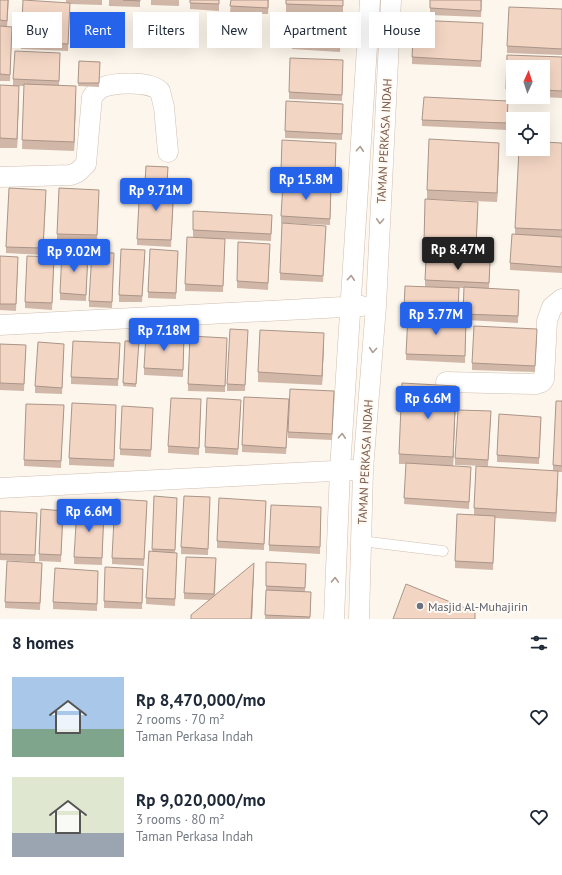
<!DOCTYPE html>
<html lang="en">
<head>
<meta charset="utf-8">
<style>
  :root { --surface:#fff; --page:#f2f2f3; --text:#1f2937; --muted:#747a83; --accent:#2563eb }
  body { margin:0; font-family:"PT Sans",sans-serif; background:var(--page); color:var(--text); height:100vh; display:flex; flex-direction:column; font-size:15px; white-space:nowrap }
  * { box-sizing:border-box; margin:0 }
  p { font-size:13px; color:var(--muted) }
  .icon { flex:none; width:22px; height:22px; fill:none; stroke:currentColor; stroke-width:2; stroke-linecap:round; stroke-linejoin:round }
  .map { position:relative; height:619px; overflow:hidden }
  .details { display:flex; flex-direction:column; background:var(--surface); flex:1 }
  .details>* { flex:none }
  .top-card { position:absolute; left:12px; top:12px; width:538px; height:36px; display:flex; gap:8px }
  .needle { width:26px; rotate:3deg }
  .controls { position:absolute; left:506px; top:60px; display:grid; gap:8px }
  .controls a { display:grid; place-items:center; width:44px; height:44px; border-radius:0px; background:var(--surface); box-shadow:0 4px 16px #0002; font-size:20px }
  .price { position:absolute; translate:-50% -34px; padding:0 9px; border-radius:4px; background:var(--accent); color:#fff; font-size:13px; line-height:26px; filter:drop-shadow(0 1px 2px #0008) }
  .price::after { content:''; position:absolute; left:50%; top:24px; width:12px; height:9px; margin-left:-6px; background:inherit; clip-path:polygon(0 0,100% 0,50% 100%) }
  .price.on { background:#222; color:#fff }
  ul { padding:0; list-style:none }
  li { display:flex; align-items:center; gap:12px; height:100px; padding:0 12px }
  li span { display:grid; place-items:center; flex:none; width:112px; height:80px; border-radius:0px; color:#555 }
  li>.icon { margin-inline-start:auto }
  span .icon { width:48px; height:48px; fill:#fffc; stroke-width:1 }
  li b { font-size:17px }
  h2 { display:flex; justify-content:space-between; align-items:center; height:48px; padding:0 12px; font-size:17px }
  .chip { padding:0 14px; border-radius:0px; background:var(--surface); box-shadow:0 4px 16px #0002; font-size:14px; line-height:36px }
  .chip.on { background:var(--accent); color:#fff }
  .map>svg:first-child { display:block }
  .lines { fill:none; stroke-linecap:round; stroke-linejoin:round }
  .lane-casing { stroke:#d1beb0; stroke-width:11 }
  .street-casing { stroke:#d1beb0; stroke-width:21 }
  .lane { stroke:#fff; stroke-width:10 }
  .street { stroke:#fff; stroke-width:20 }
  .wall { fill:#d1b7a8 }
  .shaded-wall { fill:#aa9588 }
  .building { fill:#f3d5c3; stroke:#aa9588 }
  .oneway { stroke:#af9d94 }
  .worship-dot { fill:#6b7280; stroke:#fffaf3; stroke-width:1.5 }
  .labels { text-anchor:middle; dominant-baseline:central; stroke-width:4; stroke-linejoin:round; paint-order:stroke }
  .street-label { font-size:12px; fill:#7a5c4d; stroke:#fffaf3 }
  .worship-label { font-size:12px; fill:#5b616d; stroke:#fffaf3; text-anchor:start }
</style>
</head>
<body>
<div class="map">
<svg width="562" height="619" viewBox="0 0 562 619">
  <rect width="100%" height="100%" fill="#fdf6ec"/>
  <g class="lines">
    <!-- lane casing -->
    <g class="lane-casing">
      <path id="lane" d="M361,541L443,551"/>
    </g>
    <!-- street casing -->
    <g class="street-casing">
      <path id="street" d="M0,177L71,175L78,172L86,164L92,97C95,94 97,90 101,88C114,82 150,81 160,91L164,107L168,152
        M0,325L362,306
        M446,382L536,384L542,382L544,379L547,321L552,307L562,299
        M0,488L353,470
        M334,619L340,470L370,0
        M359,619L363,470L376,306L391,0"/>
    </g>
    <!-- lane -->
    <use href="#lane" class="lane"/>
    <!-- street -->
    <use href="#street" class="street"/>
  </g>
  <!-- wall -->
  <path class="wall" d="M0,0H9L7,27H12L10,81H0Z
    M66,0H102V5L70,4L68,51L21,49V42L66,3Z
    M109,0H140V7L109,6Z
    M151,0H179V6L151,5Z
    M190,0H219V11L190,9Z
    M231,0H269L268,14L230,13Z
    M286,0H343V16L286,13Z
    M430,0H482L481,17L430,15Z
    M562,9V55L507,53V46Z
    M341,24L340,52L292,49V43Z
    M483,30L481,67L412,64V57Z
    M507,55L562,57V98L543,97V67H513V95H506Z
    M60,60L59,86L76,96L74,151L22,149L24,86H13V79Z
    M79,61L100,62L99,87L78,86Z
    M343,67L342,101L289,99V92Z
    M0,85L19,95L17,148H0Z
    M508,108L507,130L422,126V120Z
    M343,110L342,140L285,138V131Z
    M562,143V273L510,270V263L515,234V228Z
    M336,149L335,180L281,177V171Z
    M499,152L497,202L427,199V190Z
    M146,166L168,167L167,185L174,192L171,247L137,245V239L145,184Z
    M99,190L97,242L57,240V234Z
    M331,192L330,225L281,223V216Z
    M46,197L43,255L6,253V247Z
    M478,209L476,252L424,250V243Z
    M193,211L272,222L271,241L225,239L223,292L185,291V284L193,237Z
    M326,226L323,282L280,280V273Z
    M270,250L268,290L237,288V281Z
    M178,251L176,299L148,298V292Z
    M0,256L18,264L16,311L0,310Z
    M145,257L142,302H119V295Z
    M88,258L86,301L60,300V293Z
    M114,260L112,308L89,307V301Z
    M54,264L52,310L25,308V302Z
    M490,268L489,288L519,296L518,323L466,320L465,363L406,360V354L463,318L464,288H459L458,317L404,315V308L425,287V280Z
    M248,330L245,391H227V384Z
    M184,336L183,377L144,375V368Z
    M537,336L535,372L472,370V363Z
    M125,341H139L136,387L123,386Z
    M324,343L322,385L258,382V372Z
    M0,344L26,345L24,391L0,390Z
    M227,344L225,392L188,391V384Z
    M64,350L62,394L35,393V386Z
    M120,350L118,386L71,384V377Z
    M456,395L453,466L471,473L469,509L404,504L406,464H399V454Z
    M334,398L332,440L288,438V432Z
    M562,401V472H558L556,522L495,518L493,570L455,568V561L474,515V508L553,471V465Z
    M64,405L61,468L24,466V460Z
    M201,406L199,455L168,453V446Z
    M241,406L238,455L205,453V447Z
    M289,406L286,454L242,452V445Z
    M153,408L151,457L120,455V449Z
    M116,412L114,467L69,465V458Z
    M491,417L488,466L455,465V458Z
    M541,417L539,464L497,462V455Z
    M154,496L177,504L175,553L177,559L175,606L146,604V598L152,552Z
    M266,501L264,550L217,548V541Z
    M210,503L208,555L181,554V547Z
    M147,507L144,566L112,564V558Z
    M321,507L320,554L269,551V545Z
    M0,511L37,520L35,562L0,560Z
    M104,516L102,565L74,564V557Z
    M63,517L61,562L39,561V554Z
    M216,565L215,596L254,572L252,619H191L209,600L184,599V593Z
    M42,569L40,610L5,608V602Z
    M306,571L305,591L311,598L310,619H265L266,593V586Z
    M143,576L142,609L104,608V601Z
    M98,577L97,611L53,609V602Z"/>
  <!-- shaded-wall -->
  <path class="shaded-wall" d="M19,86V95L17,148V139Z
    M76,86V96L74,151V142Z
    M499,143V152L497,202V193Z
    M324,333V343L322,385V376Z
    M456,386V395L453,466V457Z
    M558,471V480L556,522V513Z
    M254,563L252,619H251Z"/>
  <!-- building -->
  <path class="building" d="M0,0H8L7,21L0,20Z
    M23,0L70,3L68,44L21,42Z
    M123,0H140V1Z
    M190,0H219V4L190,3Z
    M231,0H268V8L230,6Z
    M286,0H343V6L286,4Z
    M430,0H481V11L430,8Z
    M509,7L562,9V49L507,46Z
    M293,15L341,17L340,45L292,43Z
    M414,20L483,23L481,61L412,57Z
    M0,26L12,27L10,75L0,74Z
    M15,51L60,53L59,81L13,79Z
    M507,55L562,57V91L543,90V67H513V89H506Z
    M290,58L343,60L342,95L289,92Z
    M79,61L100,62L99,83H78Z
    M24,84L76,86L74,142L22,140Z
    M0,85L19,86L17,139L0,138Z
    M424,97L508,101L507,123L422,120Z
    M286,101L343,104L342,134L285,131Z
    M429,139L499,143L497,193L427,190Z
    M282,140L336,143L335,173L281,171Z
    M543,142L562,143V230L515,228L519,149H543Z
    M146,166L168,167L167,183L145,182Z
    M283,183L331,186L330,219L281,216Z
    M140,184L174,185L171,240L137,239Z
    M9,188L46,190L43,248L6,247Z
    M59,188L99,190L97,235L57,234Z
    M425,199L478,202L476,246L424,243Z
    M193,211L272,215L271,234L193,230Z
    M282,223L326,226L323,276L280,273Z
    M512,234L562,237V267L510,263Z
    M187,237L225,239L223,286L185,284Z
    M238,242L270,244L268,283L237,281Z
    M121,249L145,250L142,296L119,295Z
    M150,249L178,251L176,293L148,292Z
    M62,251L88,252L86,295L60,293Z
    M92,252L114,253L112,302L89,301Z
    M0,256L18,257L16,304H0Z
    M27,256L54,257L52,303L25,302Z
    M426,259L490,262L489,283L425,280Z
    M405,286L459,288L458,310L404,308Z
    M464,287L519,290L518,316L463,314Z
    M408,315L466,318L465,356L406,354Z
    M474,326L537,329L535,366L472,363Z
    M230,329L248,330L245,385L227,384Z
    M260,330L324,333L322,376L258,372Z
    M146,334L184,336L183,370L144,368Z
    M190,336L227,338L225,386L188,384Z
    M73,341L120,343L118,379L71,377Z
    M125,341H139L136,384L123,383Z
    M38,342L64,344L62,388L35,386Z
    M0,344L26,345L24,384L0,383Z
    M402,383L456,386L453,457L399,454Z
    M290,389L334,391L332,434L288,432Z
    M244,397L289,399L286,448L242,445Z
    M171,398L201,399L199,448L168,446Z
    M207,398L241,400L238,449L205,447Z
    M556,401H562V466L553,465Z
    M72,403L116,405L114,460L69,458Z
    M26,404L64,405L61,461L24,460Z
    M122,406L153,408L151,450L120,449Z
    M458,410L491,411L488,460L455,458Z
    M499,414L541,417L539,458L497,455Z
    M406,463L471,467L469,502L404,498Z
    M476,466L558,471L556,513L474,508Z
    M154,496L177,498L175,550L152,549Z
    M184,496L210,497L208,549L181,547Z
    M219,498L266,501L264,544L217,541Z
    M115,499L147,501L144,559L112,558Z
    M271,505L321,507L320,547L269,545Z
    M77,508L104,510L102,558L74,557Z
    M41,509L63,511L61,555L39,554Z
    M0,511L37,513L35,555L0,554Z
    M457,514L495,516L493,563L455,561Z
    M149,551L177,553L175,599L146,598Z
    M186,557L216,558L214,594L184,593Z
    M7,561L42,563L40,603L5,602Z
    M266,562L306,564L305,588L266,586Z
    M254,563L251,619H191V615Z
    M105,567L143,569L142,603L104,601Z
    M55,568L98,571L97,604L53,602Z
    M406,584L475,612V619H393Z
    M266,590L311,592L310,617L265,615Z"/>
  <!-- one-way arrows -->
  <defs><path id="oneway-chevron" d="M-2-3.5L2.5 0L-2 3.5" fill="none" stroke-width="1.6" stroke-linecap="round" stroke-linejoin="round"/></defs>
  <g class="oneway">
    <use href="#oneway-chevron" transform="translate(360 149) rotate(-86)"/>
    <use href="#oneway-chevron" transform="translate(380 221) rotate(93)"/>
    <use href="#oneway-chevron" transform="translate(351 278) rotate(-86)"/>
    <use href="#oneway-chevron" transform="translate(373 350) rotate(95)"/>
    <use href="#oneway-chevron" transform="translate(342 436) rotate(-87)"/>
    <use href="#oneway-chevron" transform="translate(335 580) rotate(-88)"/>
  </g>
  <!-- markers -->
  <circle class="worship-dot" cx="420" cy="606" r="4"/>
  <g class="labels">
    <!-- street labels -->
    <g class="street-label">
      <text transform="translate(384 141) rotate(-87)">TAMAN PERKASA INDAH</text>
      <text transform="translate(365 462) rotate(-87)">TAMAN PERKASA INDAH</text>
    </g>
    <!-- worship labels -->
    <g class="worship-label">
      <text x="428" y="606">Masjid Al-Muhajirin</text>
    </g>
  </g>
</svg>
<div class="controls">
<a><svg class="needle" viewBox="-14 -14 28 28"><path d="M0-13l5 13h-10z" fill="#e53935"/><path d="M0 13l5-13h-10z" fill="#747a83"/></svg></a>
<a><svg class="icon" aria-label="locate" viewBox="0 0 24 24"><circle cx="12" cy="12" r="6"/><path d="M12 2v4M12 18v4M2 12h4M18 12h4"/></svg></a>
</div>
<b class="price" style="left:306px;top:201px">Rp 15.8M</b>
<b class="price" style="left:156px;top:212px">Rp 9.71M</b>
<b class="price on" style="left:458px;top:271px">Rp 8.47M</b>
<b class="price" style="left:74px;top:273px">Rp 9.02M</b>
<b class="price" style="left:436px;top:336px">Rp 5.77M</b>
<b class="price" style="left:164px;top:352px">Rp 7.18M</b>
<b class="price" style="left:428px;top:420px">Rp 6.6M</b>
<b class="price" style="left:89px;top:533px">Rp 6.6M</b>
<div class="top-card">
<a class="chip">Buy</a>
<a class="chip on">Rent</a>
<a class="chip">Filters</a>
<a class="chip">New</a>
<a class="chip">Apartment</a>
<a class="chip">House</a>
</div>
</div>
<section class="details">
<h2>8 homes<svg class="icon" aria-label="filters" viewBox="0 0 24 24"><path d="M4 7h16M4 17h16"/><circle cx="9" cy="7" r="2"/><circle cx="15" cy="17" r="2"/></svg></h2>
<ul>
<li><span style="background:linear-gradient(#a9c7e8 65%,#7fa58c 0)"><svg class="icon" aria-label="home" viewBox="0 0 24 24"><path d="M3 11l9-7 9 7M6 9v11h12V9"/></svg></span><div><b>Rp 8,470,000/mo</b><p>2 rooms · 70 m²</p><p>Taman Perkasa Indah</p></div><svg class="icon" aria-label="heart" viewBox="0 0 24 24"><path d="M12 20l-8-8c-3-5 5-10 8-4 3-6 11-1 8 4z"/></svg></li>
<li><span style="background:linear-gradient(#dfe7d0 70%,#9aa5b1 0)"><svg class="icon" aria-label="home" viewBox="0 0 24 24"><path d="M3 11l9-7 9 7M6 9v11h12V9"/></svg></span><div><b>Rp 9,020,000/mo</b><p>3 rooms · 80 m²</p><p>Taman Perkasa Indah</p></div><svg class="icon" aria-label="heart" viewBox="0 0 24 24"><path d="M12 20l-8-8c-3-5 5-10 8-4 3-6 11-1 8 4z"/></svg></li>
</ul>
</section>
</body>
</html>
